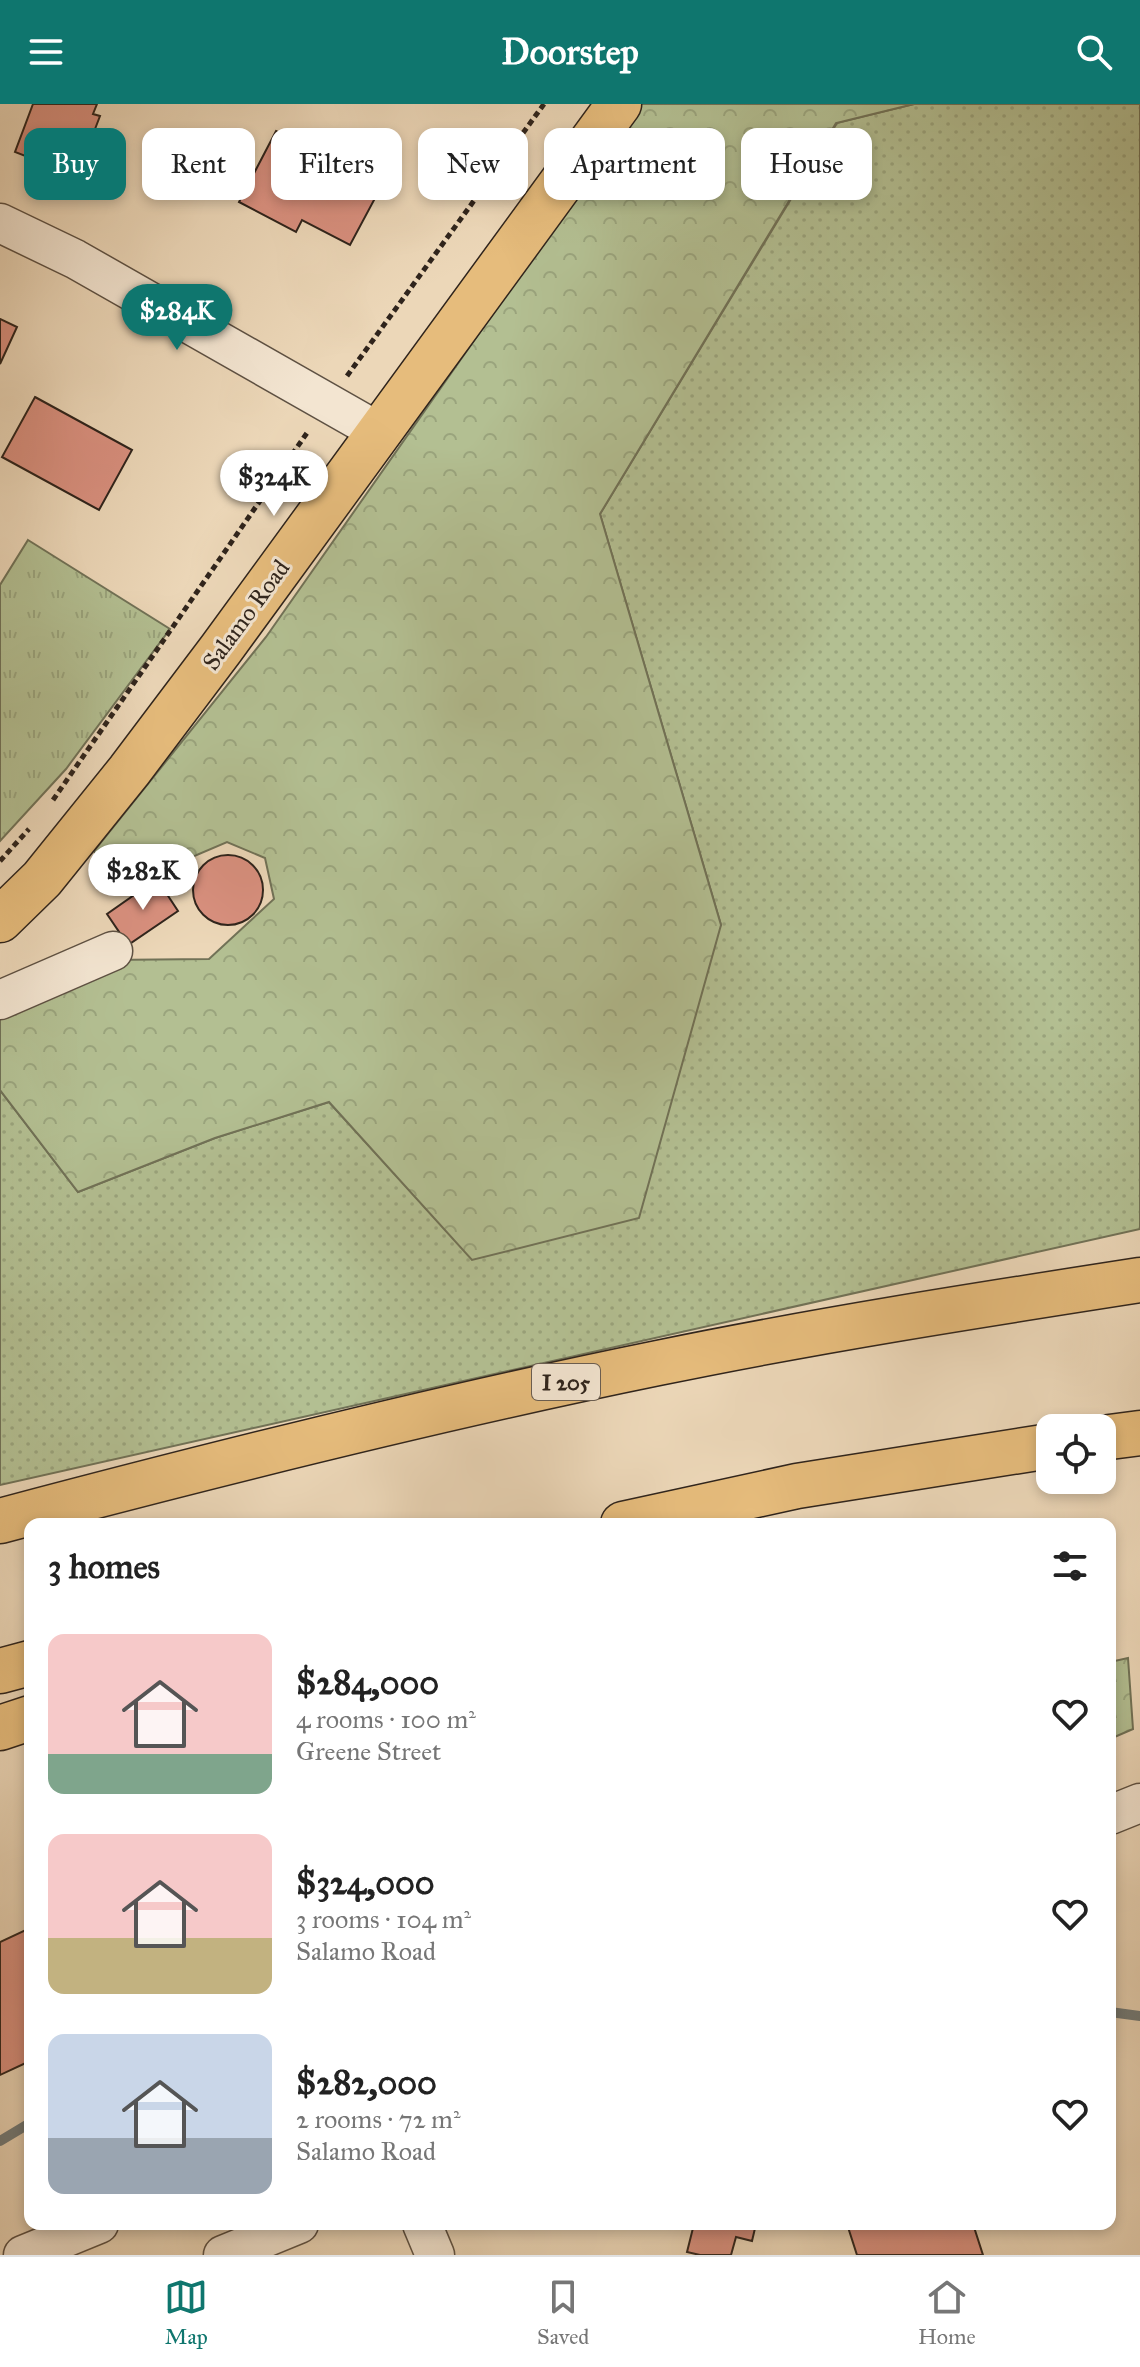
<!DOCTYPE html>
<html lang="en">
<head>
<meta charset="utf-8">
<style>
  :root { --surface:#fff; --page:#f6f6f6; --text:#222; --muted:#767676; --line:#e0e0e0; --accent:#0f766e }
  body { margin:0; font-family:"IM FELL Great Primer",serif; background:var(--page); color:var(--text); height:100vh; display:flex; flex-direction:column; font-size:30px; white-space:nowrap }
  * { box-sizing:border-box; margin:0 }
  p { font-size:26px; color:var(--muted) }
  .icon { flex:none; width:44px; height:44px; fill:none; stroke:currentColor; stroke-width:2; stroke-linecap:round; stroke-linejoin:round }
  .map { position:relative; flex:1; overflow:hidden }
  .details { position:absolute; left:24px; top:1414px; width:1092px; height:712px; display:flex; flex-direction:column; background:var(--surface); border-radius:16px; box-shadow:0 4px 12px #0003 }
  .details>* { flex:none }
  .guide { position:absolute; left:24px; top:24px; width:1092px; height:72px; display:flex; gap:16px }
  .controls { position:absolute; left:1036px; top:1310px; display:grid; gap:16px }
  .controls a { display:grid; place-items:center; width:80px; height:80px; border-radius:16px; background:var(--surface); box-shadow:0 4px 12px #0003; font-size:40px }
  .price { position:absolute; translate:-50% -68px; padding:0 18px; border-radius:28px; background:#fff; color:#222; font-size:26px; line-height:52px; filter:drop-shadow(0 2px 4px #0008) }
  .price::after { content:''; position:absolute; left:50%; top:48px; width:24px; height:18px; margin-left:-12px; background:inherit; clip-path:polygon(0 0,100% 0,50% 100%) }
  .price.on { background:var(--accent); color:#fff }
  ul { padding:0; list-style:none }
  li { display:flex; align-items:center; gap:24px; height:200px; padding:0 24px }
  li span { display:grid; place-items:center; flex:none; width:224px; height:160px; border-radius:16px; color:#555 }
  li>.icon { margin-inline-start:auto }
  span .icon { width:96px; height:96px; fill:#fffc; stroke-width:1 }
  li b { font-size:34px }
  h2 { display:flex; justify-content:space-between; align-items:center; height:96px; padding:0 24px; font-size:34px }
  .tag { padding:0 28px; border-radius:16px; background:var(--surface); box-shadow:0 4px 12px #0003; font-size:28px; line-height:72px }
  .tag.on { background:var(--accent); color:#fff }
  header { display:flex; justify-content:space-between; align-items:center; height:104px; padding:0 24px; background:var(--accent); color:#fff; font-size:36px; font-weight:700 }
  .dock { display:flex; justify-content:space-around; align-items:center; height:112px; border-top:2px solid var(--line); background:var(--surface); font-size:22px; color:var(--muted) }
  .dock a { display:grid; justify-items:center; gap:4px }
  .dock .on { color:var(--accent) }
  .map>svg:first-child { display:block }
  .grass { fill:url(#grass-dots); stroke:#717257; stroke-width:2 }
  .forest { fill:url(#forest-crowns); stroke:#717257; stroke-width:2 }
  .park { fill:url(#park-tufts); stroke:#717257; stroke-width:2 }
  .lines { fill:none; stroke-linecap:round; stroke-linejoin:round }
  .stream { stroke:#727c7b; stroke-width:10 }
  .building { fill:#d9907f; stroke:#2f241c; stroke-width:2 }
  .minor-casing { stroke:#5e5143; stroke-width:41 }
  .major-casing { stroke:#2f241c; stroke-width:47 }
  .highway-casing { stroke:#2f241c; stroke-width:47 }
  .path { stroke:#2f241c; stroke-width:5; stroke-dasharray:6 4; stroke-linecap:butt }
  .minor { stroke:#f3e5d1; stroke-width:38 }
  .major { stroke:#e6bc7c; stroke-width:44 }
  .highway { stroke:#e6bc7c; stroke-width:44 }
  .labels { text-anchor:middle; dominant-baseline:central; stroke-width:6; stroke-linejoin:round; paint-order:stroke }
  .shield { fill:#f3e5d1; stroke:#6a5e52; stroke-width:2 }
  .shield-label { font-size:22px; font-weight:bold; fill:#2f241c }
  .street-label { font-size:24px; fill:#2f241c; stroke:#f3e5d1 }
</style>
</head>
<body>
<header><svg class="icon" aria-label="menu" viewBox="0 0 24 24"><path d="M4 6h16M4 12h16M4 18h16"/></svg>Doorstep<svg class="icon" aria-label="search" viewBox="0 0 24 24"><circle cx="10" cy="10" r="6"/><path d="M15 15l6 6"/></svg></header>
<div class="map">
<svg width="1140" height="2151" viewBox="0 0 1140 2151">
  <defs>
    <pattern id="grass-dots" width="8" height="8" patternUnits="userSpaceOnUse" patternTransform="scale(2)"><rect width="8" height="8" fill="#b3bf92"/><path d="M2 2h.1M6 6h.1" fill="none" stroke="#9aa47d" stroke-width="1.8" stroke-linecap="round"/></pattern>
    <pattern id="forest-crowns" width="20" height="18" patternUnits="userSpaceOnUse" patternTransform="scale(2)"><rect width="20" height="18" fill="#b3bf92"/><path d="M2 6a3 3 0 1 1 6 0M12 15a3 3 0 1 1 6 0" fill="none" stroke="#9aa47d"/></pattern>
    <pattern id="park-tufts" width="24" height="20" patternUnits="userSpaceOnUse" patternTransform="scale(2)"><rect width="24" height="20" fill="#b3bf92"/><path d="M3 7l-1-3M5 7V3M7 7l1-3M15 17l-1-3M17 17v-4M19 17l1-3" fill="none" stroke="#9aa47d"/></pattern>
  </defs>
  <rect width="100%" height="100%" fill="#ecd7b8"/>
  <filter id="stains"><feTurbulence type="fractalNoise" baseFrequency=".0025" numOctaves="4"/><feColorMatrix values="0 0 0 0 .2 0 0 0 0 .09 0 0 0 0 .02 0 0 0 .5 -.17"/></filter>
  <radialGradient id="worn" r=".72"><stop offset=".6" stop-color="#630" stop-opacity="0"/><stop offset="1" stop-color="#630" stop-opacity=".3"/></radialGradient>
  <!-- grass -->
  <path class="grass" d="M914,0H1140V1125L0,1381V986L78,1088L215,1034L329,998L472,1155L721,821L600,410L837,19Z"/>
  <!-- forest -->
  <path class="forest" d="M640,0H914L836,19L600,410L721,821L639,1114L472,1156L329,998L215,1034L78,1088L0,986V915L105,856L209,855L274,795L265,754L227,738L178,759L108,769L94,747L266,533Z
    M1128,1554L1133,1625L1110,1635V1558Z"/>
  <!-- park -->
  <path class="park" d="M28,436L170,525L66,665L0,737V481Z"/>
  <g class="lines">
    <!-- stream -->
    <path class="stream" d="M1110,1908L1140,1912
      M0,2037L30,2019"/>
  </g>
  <!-- building -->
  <path class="building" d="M33,0H97L93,10L100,12L77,72L15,48Z
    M276,27L381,83L350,141L302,116L296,128L239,98Z
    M0,215L17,223L0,260Z
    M35,293L132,346L99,406L2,353Z
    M193 786a35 35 0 1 1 70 0a35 35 0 1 1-70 0Z
    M157,775L178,807L128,841L107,810Z
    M30,1824V1957L0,1971V1838Z
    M694,2120H756L752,2137L736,2133L731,2151H700L687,2148Z
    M847,2120H973L983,2151H857Z"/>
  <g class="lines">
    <!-- minor casing -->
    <g class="minor-casing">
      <path id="minor" d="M0,119L75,155L379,328
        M0,896L113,847
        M1110,1711L1140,1699
        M422,2120L435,2151
        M23,2151L99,2120
        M223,2151L299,2120"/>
    </g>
    <!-- major casing -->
    <g class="major-casing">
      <path id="major" d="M0,816L42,775L129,667L221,545L619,0"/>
    </g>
    <!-- highway casing -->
    <g class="highway-casing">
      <path id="highway" d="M1102,1334L1140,1329
        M0,1417C218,1359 437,1304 658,1259C818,1226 979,1201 1140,1176
        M623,1420L797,1382L1050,1342
        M0,1567L30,1559
        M0,1624L30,1614"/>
    </g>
    <!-- path -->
    <path class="path" d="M347,272L544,0
      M53,696L309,326
      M0,757L29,725"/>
    <!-- minor -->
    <use href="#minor" class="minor"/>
    <!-- major -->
    <use href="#major" class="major"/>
    <!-- highway -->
    <use href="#highway" class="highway"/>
  </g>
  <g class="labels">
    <!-- shield labels -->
    <rect class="shield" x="532" y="1260" width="68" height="36" rx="6"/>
    <g class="shield-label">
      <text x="566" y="1278">I 205</text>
    </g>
    <!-- street labels -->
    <g class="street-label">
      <text transform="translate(246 511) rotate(-54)">Salamo Road</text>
    </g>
  </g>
  <rect width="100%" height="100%" filter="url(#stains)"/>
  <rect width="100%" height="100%" fill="url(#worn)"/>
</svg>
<div class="controls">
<a><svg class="icon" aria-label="locate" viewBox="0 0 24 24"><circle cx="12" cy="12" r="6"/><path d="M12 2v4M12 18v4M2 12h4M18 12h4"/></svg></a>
</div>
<b class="price on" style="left:177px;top:248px">$284K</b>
<b class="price" style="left:274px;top:414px">$324K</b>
<b class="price" style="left:143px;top:808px">$282K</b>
<div class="guide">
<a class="tag on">Buy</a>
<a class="tag">Rent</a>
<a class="tag">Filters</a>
<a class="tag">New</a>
<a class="tag">Apartment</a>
<a class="tag">House</a>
</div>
<section class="details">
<h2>3 homes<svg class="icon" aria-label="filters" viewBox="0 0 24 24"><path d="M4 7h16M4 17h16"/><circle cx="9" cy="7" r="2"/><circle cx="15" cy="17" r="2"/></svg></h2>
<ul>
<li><span style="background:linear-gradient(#f6c9c9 75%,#7fa58c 0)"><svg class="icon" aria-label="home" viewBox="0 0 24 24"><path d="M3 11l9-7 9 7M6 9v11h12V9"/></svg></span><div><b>$284,000</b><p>4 rooms · 100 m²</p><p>Greene Street</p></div><svg class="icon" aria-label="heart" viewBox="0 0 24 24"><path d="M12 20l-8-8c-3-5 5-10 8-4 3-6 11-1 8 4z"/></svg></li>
<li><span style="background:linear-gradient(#f6c9c9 65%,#c2b280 0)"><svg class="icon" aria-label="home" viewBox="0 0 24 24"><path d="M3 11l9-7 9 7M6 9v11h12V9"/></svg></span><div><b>$324,000</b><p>3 rooms · 104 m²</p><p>Salamo Road</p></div><svg class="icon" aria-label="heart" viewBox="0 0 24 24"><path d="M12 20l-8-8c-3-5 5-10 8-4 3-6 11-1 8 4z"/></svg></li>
<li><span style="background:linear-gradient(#c9d6e8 65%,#9aa5b1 0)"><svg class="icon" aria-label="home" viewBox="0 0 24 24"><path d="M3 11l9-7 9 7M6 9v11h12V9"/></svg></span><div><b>$282,000</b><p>2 rooms · 72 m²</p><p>Salamo Road</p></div><svg class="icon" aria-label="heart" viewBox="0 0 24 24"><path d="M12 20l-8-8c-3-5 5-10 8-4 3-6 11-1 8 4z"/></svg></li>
</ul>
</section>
</div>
<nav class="dock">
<a class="on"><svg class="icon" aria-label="map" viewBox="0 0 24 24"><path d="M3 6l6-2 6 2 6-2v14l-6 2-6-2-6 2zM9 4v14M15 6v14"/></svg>Map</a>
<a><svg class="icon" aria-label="saved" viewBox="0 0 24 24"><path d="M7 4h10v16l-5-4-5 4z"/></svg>Saved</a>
<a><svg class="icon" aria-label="home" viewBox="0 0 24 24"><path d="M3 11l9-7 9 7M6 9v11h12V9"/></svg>Home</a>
</nav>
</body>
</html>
